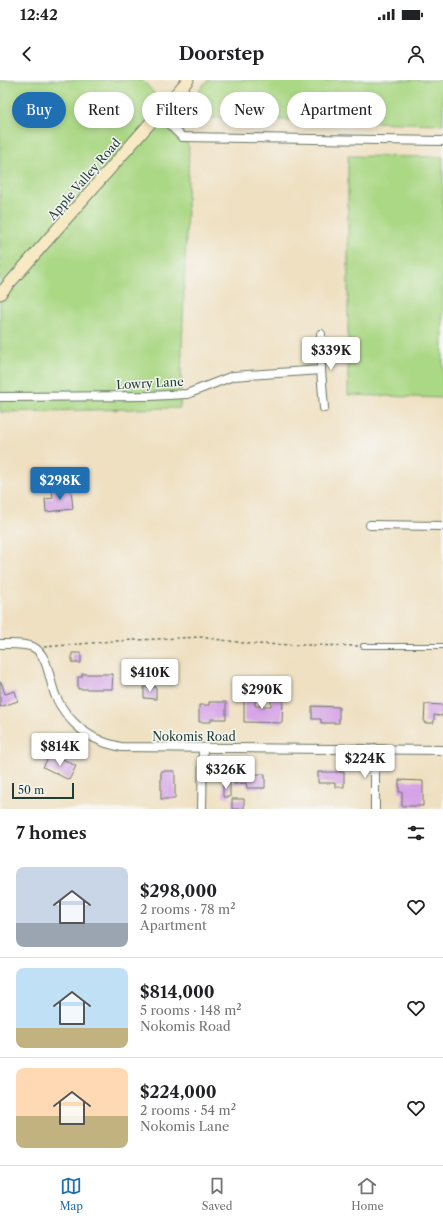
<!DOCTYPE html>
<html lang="en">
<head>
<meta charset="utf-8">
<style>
  :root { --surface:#fff; --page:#f2f2f2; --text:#202124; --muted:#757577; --line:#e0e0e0; --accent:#1f6fb2 }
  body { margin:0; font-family:"Libre Caslon Text",serif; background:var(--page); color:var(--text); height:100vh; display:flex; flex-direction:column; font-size:15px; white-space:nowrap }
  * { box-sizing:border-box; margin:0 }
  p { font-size:13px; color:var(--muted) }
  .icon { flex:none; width:22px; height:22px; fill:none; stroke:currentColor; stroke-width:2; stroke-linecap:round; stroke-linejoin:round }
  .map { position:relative; height:729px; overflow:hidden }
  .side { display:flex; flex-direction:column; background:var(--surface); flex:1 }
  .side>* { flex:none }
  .guide { position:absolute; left:12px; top:12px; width:419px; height:36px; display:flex; gap:8px }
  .scale { position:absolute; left:12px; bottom:10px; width:62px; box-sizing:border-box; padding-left:4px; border:2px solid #1f3d34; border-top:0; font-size:11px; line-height:14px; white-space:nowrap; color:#1f3d34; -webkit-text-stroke:3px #f6f6f2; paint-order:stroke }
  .price { position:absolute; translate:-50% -34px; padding:0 9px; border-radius:4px; background:#fff; color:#222; font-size:13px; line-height:26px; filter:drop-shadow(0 1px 2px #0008) }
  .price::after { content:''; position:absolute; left:50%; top:24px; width:12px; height:9px; margin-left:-6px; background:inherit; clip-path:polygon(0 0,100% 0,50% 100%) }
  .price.active { background:var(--accent); color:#fff }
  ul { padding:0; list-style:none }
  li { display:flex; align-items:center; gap:12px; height:100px; padding:0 16px }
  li+li { border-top:1px solid var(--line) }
  li span { display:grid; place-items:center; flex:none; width:112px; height:80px; border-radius:8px; color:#555 }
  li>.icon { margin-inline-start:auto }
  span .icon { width:48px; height:48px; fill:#fffc; stroke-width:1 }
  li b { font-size:17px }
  h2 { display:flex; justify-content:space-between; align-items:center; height:48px; padding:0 16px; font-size:17px }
  .pill { padding:0 14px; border-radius:18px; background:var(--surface); box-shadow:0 2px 6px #0003; font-size:14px; line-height:36px }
  .pill.active { background:var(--accent); color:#fff }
  .status { display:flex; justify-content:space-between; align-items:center; height:28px; padding:0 20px; background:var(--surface); direction:ltr }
  .status svg { height:11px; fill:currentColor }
  header { display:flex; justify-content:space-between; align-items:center; height:52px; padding:0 16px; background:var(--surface); font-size:18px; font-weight:700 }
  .tab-bar { display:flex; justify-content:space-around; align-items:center; height:56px; border-top:1px solid var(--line); background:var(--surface); font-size:11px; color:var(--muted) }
  .tab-bar a { display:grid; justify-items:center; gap:2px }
  .tab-bar .active { color:var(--accent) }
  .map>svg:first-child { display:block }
  .green { fill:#abd885; stroke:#658a5c }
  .building { fill:#d5a3e6 }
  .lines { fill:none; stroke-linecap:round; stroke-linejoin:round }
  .lane-casing { stroke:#687665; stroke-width:6 }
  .street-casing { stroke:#687665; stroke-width:10 }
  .secondary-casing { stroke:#687665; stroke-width:13 }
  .path { stroke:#687665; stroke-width:1.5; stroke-dasharray:3 3; stroke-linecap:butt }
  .lane { stroke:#fff; stroke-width:4 }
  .street { stroke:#fff; stroke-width:8 }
  .secondary { stroke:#f6e9c3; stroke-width:11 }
  .labels { text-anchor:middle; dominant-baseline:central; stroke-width:3; stroke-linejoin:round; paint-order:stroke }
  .street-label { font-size:12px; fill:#1f3d34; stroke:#f6f6f2 }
</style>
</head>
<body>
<div class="status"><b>12:42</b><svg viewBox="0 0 49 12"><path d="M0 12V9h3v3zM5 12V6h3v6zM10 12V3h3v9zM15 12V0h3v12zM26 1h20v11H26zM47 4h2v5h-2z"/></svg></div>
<header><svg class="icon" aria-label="back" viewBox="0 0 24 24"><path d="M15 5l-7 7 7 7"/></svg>Doorstep<svg class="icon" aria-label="person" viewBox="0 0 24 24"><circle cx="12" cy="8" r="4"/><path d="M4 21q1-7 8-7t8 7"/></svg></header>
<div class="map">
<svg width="443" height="729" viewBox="0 0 443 729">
  <rect width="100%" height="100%" fill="#f6f6f2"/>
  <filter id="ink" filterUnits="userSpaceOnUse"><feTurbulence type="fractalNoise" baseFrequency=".025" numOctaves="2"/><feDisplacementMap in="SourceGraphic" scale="8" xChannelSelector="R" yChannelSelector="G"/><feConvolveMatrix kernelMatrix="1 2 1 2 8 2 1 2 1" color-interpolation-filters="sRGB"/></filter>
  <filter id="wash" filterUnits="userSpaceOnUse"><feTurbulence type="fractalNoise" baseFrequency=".012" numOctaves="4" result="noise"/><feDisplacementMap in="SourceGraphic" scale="16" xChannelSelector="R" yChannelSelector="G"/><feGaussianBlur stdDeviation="0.9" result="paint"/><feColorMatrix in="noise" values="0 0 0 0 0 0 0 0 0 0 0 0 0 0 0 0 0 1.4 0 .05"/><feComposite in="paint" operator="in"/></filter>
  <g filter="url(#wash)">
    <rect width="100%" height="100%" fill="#efe0c1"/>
    <!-- green -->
    <path class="green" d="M0,0H142L176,37L208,0H443V44L176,37L189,68L180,328L0,332Z
      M348,76L443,77V318L348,315Z"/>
    <g id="blocks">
      <!-- building -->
      <path class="building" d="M71,409L73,429L46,432L45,419L53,418L52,411Z
        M72,573H81V583H72Z
        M82,594H113L112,609H78V597H82Z
        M0,602H1L5,614L15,611L18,621L0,627Z
        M144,607H156V619L144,618Z
        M244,610L255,611V626H271V617H280V620H283L282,643L244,642Z
        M209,622H226V639H211V642H199V625H209Z
        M425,624L443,625V636L434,635V643H424Z
        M312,626L339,627V643H321V639H312Z
        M51,673L76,686L69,700L43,687Z
        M161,691H175V719H161Z
        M318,692H344V707H335V703H318Z
        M234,694H265V708H247L246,703L234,704Z
        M399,700L423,701V726H402V712H399Z
        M223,702H230V717H223Z
        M232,719H244V729H232Z"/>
    </g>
  </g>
  <g filter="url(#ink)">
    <use href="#blocks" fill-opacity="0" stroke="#687665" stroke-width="1"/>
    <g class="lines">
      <!-- lane casing -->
      <g class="lane-casing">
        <path id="lane" d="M363,566H443"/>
      </g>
      <!-- street casing -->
      <g class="street-casing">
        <path id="street" d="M159,34L182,57L443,61
          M321,254V290L324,328
          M0,317L150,316L187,314L233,296L321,290
          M370,445L443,446
          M0,564C11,564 23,563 33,567C49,575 49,602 56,617C65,636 81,653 101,661C107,664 115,665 121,667L443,670
          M375,668V729
          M202,729L203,668"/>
      </g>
      <!-- secondary casing -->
      <g class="secondary-casing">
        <path id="secondary" d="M0,214L188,0"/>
      </g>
      <!-- path -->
      <path class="path" d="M44,567L114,561L200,557L251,564L358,566"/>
      <!-- lane -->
      <use href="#lane" class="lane"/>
      <!-- street -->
      <use href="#street" class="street"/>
      <!-- secondary -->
      <use href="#secondary" class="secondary"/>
    </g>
  </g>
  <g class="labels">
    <!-- street labels -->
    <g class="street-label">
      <text transform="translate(84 99) rotate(-49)">Apple Valley Road</text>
      <text transform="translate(150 303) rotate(-3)">Lowry Lane</text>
      <text x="194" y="656">Nokomis Road</text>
    </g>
  </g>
</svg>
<div class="scale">50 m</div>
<b class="price" style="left:331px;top:291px">$339K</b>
<b class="price active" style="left:60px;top:421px">$298K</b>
<b class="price" style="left:150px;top:613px">$410K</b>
<b class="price" style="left:262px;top:630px">$290K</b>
<b class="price" style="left:60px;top:687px">$814K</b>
<b class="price" style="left:365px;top:699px">$224K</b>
<b class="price" style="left:226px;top:710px">$326K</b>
<div class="guide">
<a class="pill active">Buy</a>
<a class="pill">Rent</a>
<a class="pill">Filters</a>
<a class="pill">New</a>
<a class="pill">Apartment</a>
</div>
</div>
<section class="side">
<h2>7 homes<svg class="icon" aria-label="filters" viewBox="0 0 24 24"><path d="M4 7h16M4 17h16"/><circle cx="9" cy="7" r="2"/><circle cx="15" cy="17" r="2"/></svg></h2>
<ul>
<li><span style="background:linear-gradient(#c9d6e8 70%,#9aa5b1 0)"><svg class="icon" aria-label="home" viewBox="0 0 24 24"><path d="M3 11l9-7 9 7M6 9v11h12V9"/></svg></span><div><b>$298,000</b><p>2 rooms · 78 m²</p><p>Apartment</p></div><svg class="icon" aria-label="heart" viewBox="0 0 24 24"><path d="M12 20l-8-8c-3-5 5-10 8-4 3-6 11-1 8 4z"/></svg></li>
<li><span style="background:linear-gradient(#bfe0f5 75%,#c2b280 0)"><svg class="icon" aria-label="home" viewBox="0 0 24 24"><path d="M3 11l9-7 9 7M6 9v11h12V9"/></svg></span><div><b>$814,000</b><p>5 rooms · 148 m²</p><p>Nokomis Road</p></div><svg class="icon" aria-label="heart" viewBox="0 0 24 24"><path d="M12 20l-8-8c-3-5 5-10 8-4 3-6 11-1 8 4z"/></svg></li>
<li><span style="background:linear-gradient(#ffd9b3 60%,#c2b280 0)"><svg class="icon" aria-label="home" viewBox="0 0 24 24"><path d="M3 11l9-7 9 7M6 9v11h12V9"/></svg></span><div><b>$224,000</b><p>2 rooms · 54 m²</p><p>Nokomis Lane</p></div><svg class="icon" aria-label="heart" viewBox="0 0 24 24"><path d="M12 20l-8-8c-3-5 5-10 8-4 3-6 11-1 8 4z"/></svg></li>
</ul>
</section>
<nav class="tab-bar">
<a class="active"><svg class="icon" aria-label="map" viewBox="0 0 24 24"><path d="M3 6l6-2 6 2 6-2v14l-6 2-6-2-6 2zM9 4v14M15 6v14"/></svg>Map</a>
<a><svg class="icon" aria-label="saved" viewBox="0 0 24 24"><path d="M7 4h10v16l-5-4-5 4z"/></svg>Saved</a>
<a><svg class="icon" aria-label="home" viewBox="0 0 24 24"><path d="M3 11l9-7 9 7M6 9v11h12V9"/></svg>Home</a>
</nav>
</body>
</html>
